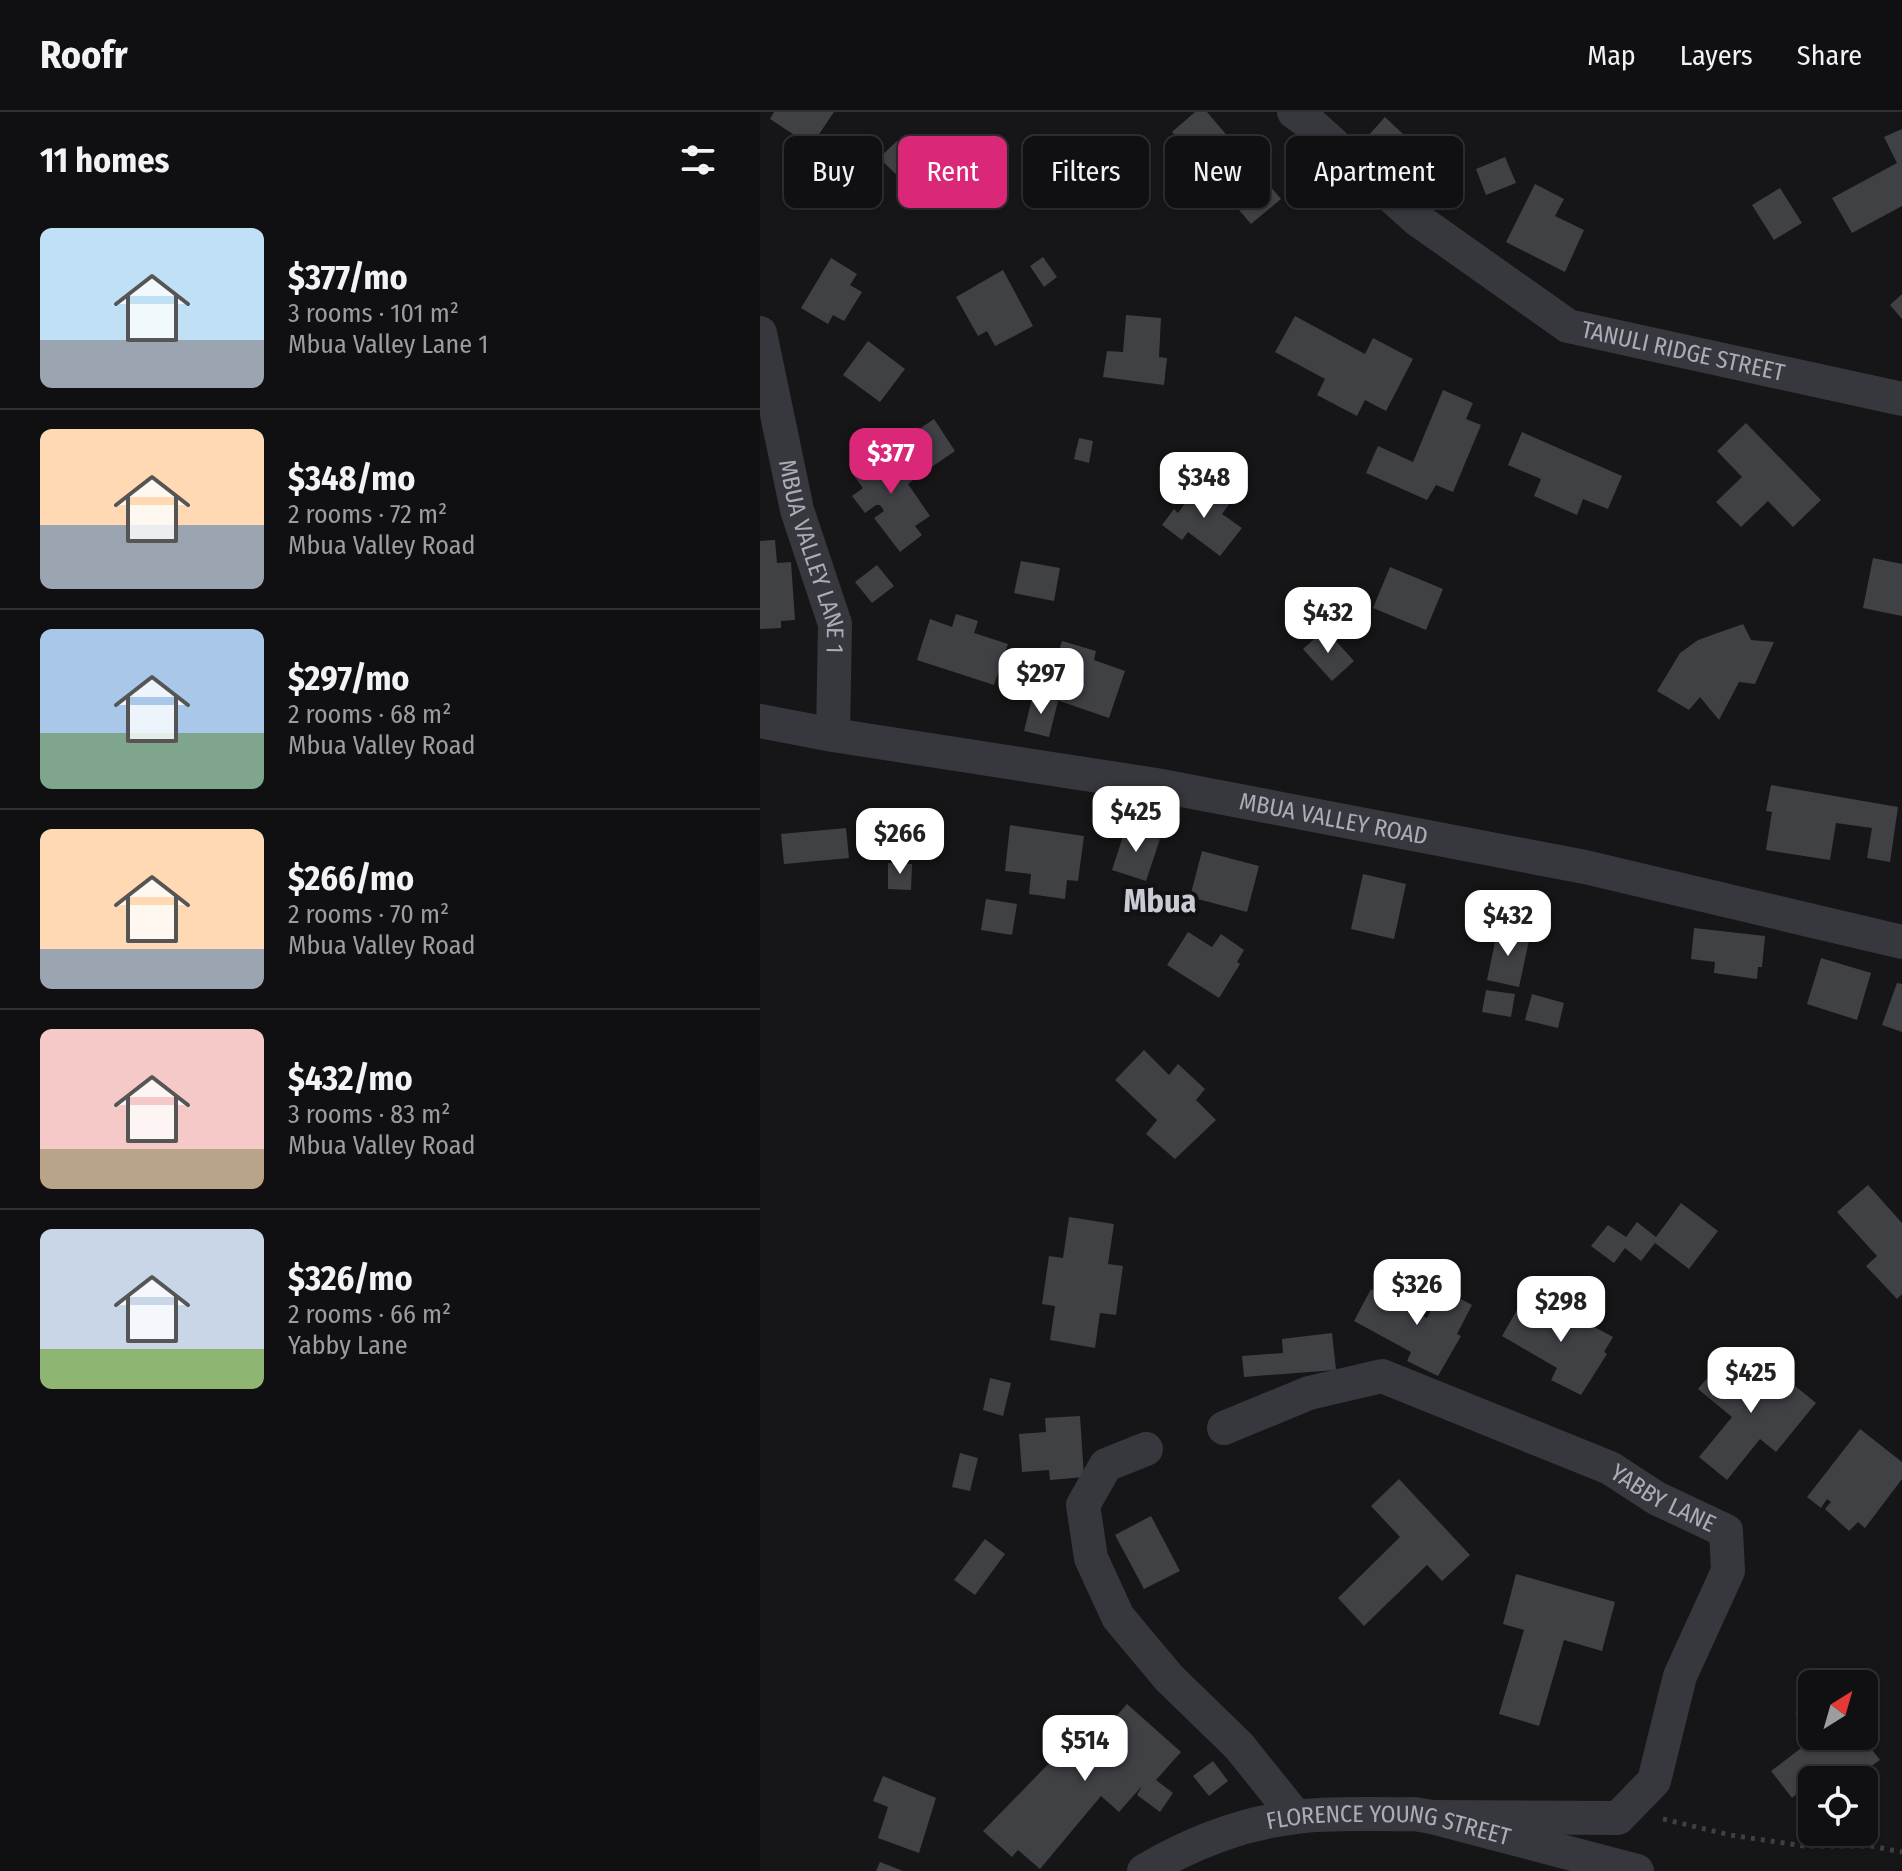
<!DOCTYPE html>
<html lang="en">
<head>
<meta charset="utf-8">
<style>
  :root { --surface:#101012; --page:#19191b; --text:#f1f3f6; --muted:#9c9d9f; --line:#303032; --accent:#db2777 }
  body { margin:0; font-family:"Fira Sans Condensed",sans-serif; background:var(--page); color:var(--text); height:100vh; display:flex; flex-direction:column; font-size:30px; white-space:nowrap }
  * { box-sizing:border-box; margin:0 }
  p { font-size:26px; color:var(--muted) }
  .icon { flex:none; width:44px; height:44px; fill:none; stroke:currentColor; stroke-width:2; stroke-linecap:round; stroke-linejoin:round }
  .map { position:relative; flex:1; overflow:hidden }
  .sheet { display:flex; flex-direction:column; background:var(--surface); width:760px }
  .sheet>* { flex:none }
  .top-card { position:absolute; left:24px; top:24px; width:760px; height:72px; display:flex; gap:16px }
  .needle { width:52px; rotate:37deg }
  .controls { position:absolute; left:1038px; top:1558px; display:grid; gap:16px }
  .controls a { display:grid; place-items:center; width:80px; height:80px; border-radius:12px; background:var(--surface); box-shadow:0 2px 6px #0004,0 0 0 2px var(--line); font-size:40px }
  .price { position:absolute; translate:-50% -68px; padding:0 18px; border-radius:16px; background:#fff; color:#222; font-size:26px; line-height:52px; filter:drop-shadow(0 2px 4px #0008) }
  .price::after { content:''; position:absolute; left:50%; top:48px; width:24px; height:18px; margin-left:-12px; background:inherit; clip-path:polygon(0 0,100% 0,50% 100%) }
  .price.on { background:var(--accent); color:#fff }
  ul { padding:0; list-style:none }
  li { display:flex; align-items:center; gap:24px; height:200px; padding:0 40px }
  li+li { border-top:2px solid var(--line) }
  li span { display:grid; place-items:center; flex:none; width:224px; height:160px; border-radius:12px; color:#555 }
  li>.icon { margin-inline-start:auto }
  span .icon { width:96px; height:96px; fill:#fffc; stroke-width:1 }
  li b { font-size:34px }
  h2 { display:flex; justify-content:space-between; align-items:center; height:96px; padding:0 40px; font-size:34px }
  .pill { padding:0 28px; border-radius:12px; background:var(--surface); box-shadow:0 2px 6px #0004,0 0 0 2px var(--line); font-size:28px; line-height:72px }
  .pill.on { background:var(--accent); color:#fff }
  header { display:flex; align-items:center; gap:48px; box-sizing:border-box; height:112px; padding:0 40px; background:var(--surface); border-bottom:2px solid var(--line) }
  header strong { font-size:38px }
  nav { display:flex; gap:44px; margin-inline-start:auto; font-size:28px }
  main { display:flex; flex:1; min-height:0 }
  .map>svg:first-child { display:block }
  .building { fill:#404145; fill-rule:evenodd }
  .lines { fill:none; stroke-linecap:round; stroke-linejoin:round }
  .path { stroke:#3d3f44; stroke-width:5; stroke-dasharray:4 6; stroke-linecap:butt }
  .minor { stroke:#37383d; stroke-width:34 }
  .labels { text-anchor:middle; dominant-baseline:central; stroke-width:8; stroke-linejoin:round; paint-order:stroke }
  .street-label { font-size:24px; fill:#a8adb8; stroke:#111113 }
  .district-label { font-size:32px; font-weight:bold; fill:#c9ccd4; stroke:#111113 }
</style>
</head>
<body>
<header>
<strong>Roofr</strong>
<nav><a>Map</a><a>Layers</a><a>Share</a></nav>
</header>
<main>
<section class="sheet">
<h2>11 homes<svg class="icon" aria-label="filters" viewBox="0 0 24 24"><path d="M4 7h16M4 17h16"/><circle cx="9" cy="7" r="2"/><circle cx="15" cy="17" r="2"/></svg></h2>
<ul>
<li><span style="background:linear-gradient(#bfe0f5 70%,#9aa5b1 0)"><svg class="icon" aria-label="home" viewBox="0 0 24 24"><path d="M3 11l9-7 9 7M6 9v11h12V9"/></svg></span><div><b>$377/mo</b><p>3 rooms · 101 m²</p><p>Mbua Valley Lane 1</p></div></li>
<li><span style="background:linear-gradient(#ffd9b3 60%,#9aa5b1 0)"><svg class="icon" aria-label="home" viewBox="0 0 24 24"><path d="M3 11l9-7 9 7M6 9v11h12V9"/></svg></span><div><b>$348/mo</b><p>2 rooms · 72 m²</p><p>Mbua Valley Road</p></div></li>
<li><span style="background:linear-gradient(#a9c7e8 65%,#7fa58c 0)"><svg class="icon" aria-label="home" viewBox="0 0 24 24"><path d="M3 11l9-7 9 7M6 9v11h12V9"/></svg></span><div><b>$297/mo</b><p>2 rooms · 68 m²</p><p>Mbua Valley Road</p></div></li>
<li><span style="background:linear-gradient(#ffd9b3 75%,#9aa5b1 0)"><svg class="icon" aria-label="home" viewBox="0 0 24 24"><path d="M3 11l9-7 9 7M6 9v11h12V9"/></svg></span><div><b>$266/mo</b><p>2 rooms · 70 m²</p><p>Mbua Valley Road</p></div></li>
<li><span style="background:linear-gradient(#f6c9c9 75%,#b9a48a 0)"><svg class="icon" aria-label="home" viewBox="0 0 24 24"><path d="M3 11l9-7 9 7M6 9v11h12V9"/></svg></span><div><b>$432/mo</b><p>3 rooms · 83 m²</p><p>Mbua Valley Road</p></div></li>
<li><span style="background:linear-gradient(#c9d6e8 75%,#8fb573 0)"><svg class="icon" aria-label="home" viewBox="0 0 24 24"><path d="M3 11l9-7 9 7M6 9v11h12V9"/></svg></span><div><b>$326/mo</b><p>2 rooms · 66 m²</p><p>Yabby Lane</p></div></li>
</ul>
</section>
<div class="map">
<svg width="1142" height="1759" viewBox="0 0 1142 1759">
  <rect width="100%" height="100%" fill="#161618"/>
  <!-- building -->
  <path class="building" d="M14,0H74L51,34L10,7Z
    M435,0H447L521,87L491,112L462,78L449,88L416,49L428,39L412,20Z
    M625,5L644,23L627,41L608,24Z
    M1142,17V94L1092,121L1072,86L1137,51L1124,25Z
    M137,29L161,52L143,69L119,46Z
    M745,45L756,71L726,83L716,57Z
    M775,72L804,87L795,104L824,118L805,160L746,130Z
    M1020,76L1042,111L1014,128L992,93Z
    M283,145L297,165L284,175L270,154Z
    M71,146L97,162L90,173L102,180L84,209L73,203L68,212L41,196Z
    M243,158L273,214L235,234L227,219L218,224L196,185Z
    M1142,182V207L1130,193Z
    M366,203L401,206L399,245L407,246L404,273L343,265L347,239L363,240Z
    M535,204L605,242L613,226L653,247L626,299L605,288L597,304L557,283L565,267L515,240Z
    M108,229L145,257L120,290L83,263Z
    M683,278L713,291L706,307L721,313L693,380L676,373L667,388L606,361L618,334L653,350Z
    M174,307L195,339L170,356L149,324Z
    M986,311L1061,388L1033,415L1008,389L981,415L956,390L982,365L957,339Z
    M762,320L862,364L848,397L823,387L817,403L774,384L781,367L748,353Z
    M319,326L333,329L329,351L314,347Z
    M131,330L157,365L148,372L170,404L155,414L162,423L140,440L114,406L124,399L120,393H116L105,401L92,384L103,376L91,360Z
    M441,369L470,391L462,402L482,416L460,444L428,420L422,428L402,413L414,397L418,401Z
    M15,428L17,451L31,450L35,508L21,509V516L0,517V429Z
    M1113,446L1142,452V504L1103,496Z
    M261,449L300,456L294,489L254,481Z
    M117,453L134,474L112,491L95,470Z
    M630,455L683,477L666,518L613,496Z
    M196,502L218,509L214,521L248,532L234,573L157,548L170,507L192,515Z
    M983,512L991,528L1014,530L995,572L979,570L959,608L940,585L929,598L897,579L920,541L938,528Z
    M565,517L594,549L572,569L543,537Z
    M302,529L336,539L334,548L365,559L349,606L285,584Z
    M273,583L298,589L289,625L264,619Z
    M1011,673L1138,695L1130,750L1107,746L1112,716L1076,711L1070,748L1006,738L1012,700L1006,699Z
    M250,713L324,724L318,769L307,768L305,787L269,782L271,762L245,759Z
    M366,715L400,727L386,769L352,758Z
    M86,716L89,746L24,752L21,722Z
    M442,739L499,754L487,800L430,785Z
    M128,751L152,752L151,778L128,777Z
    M603,762L646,772L634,827L591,817Z
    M226,787L257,792L252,823L221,818Z
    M738,816L770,824L759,875L727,868Z
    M934,816L1005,824L1002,855H998L997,867L954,861L955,850L931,847Z
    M428,820L452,835L461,822L484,838L477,850L480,852L459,886L407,853Z
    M1061,846L1111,861L1097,908L1047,892Z
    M1137,871L1142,872V920L1122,913Z
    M726,878L755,882L751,905L722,900Z
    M772,882L804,891L798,916L765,908Z
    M384,938L409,963L418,952L445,977L436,988L456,1008L415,1047L386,1022L397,1008L355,968Z
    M1108,1073L1142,1111V1182L1137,1187L1106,1154L1117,1144L1077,1100Z
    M921,1091L958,1119L929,1157L895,1131L881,1149L865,1136L854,1151L831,1134L848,1113L866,1125L877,1110L896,1125Z
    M309,1105L354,1112L348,1152L363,1154L356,1203L340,1201L335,1236L290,1228L295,1194L282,1192L289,1144L303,1146Z
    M611,1177L667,1206L682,1177L712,1193L697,1222L701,1224L678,1264L647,1249L651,1240L594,1209Z
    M761,1191L789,1207L796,1194L853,1225L844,1240L847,1242L821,1283L791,1268L797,1256L742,1224Z
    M572,1221L576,1258L484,1265L482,1244L523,1241L522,1227Z
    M963,1247L1003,1278L1018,1260L1056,1291L1016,1340L1000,1327L967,1368L939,1345L972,1305L938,1277Z
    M230,1266L251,1271L243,1304L223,1298Z
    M320,1304L324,1365L290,1368L289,1358L262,1360L259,1322L286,1320L285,1306Z
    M1100,1317L1142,1350V1367L1105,1416L1098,1410L1089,1419L1065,1397L1071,1390L1067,1387L1061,1396L1047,1385Z
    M200,1341L218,1346L210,1379L192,1375Z
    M639,1367L710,1443L682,1469L667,1453L604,1514L578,1486L640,1425L611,1394Z
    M391,1404L420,1459L384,1477L355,1423Z
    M225,1427L245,1442L215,1483L194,1468Z
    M756,1462L855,1490L842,1539L804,1528L779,1614L739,1602L764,1518L743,1512Z
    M1052,1589V1624H1093L1101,1634L1106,1630L1120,1648L1091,1668H1087L1076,1653L1052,1668L1032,1686L1011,1659L1053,1627L1035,1601Z
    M367,1592L421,1640L396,1668L413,1681L400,1700L377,1683L382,1674L359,1700L341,1684L280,1757L258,1738L252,1745L223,1719L299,1641L288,1632L312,1604L337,1626ZM336,1634L340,1638L325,1656L321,1653Z
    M453,1649L468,1669L449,1684L433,1664Z
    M123,1664L176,1686L159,1741L118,1726L128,1695L113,1689Z
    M120,1750L143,1759H116Z"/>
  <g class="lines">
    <!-- path -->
    <path class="path" d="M903,1707L970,1723L1044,1734H1111L1142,1740"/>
    <!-- minor -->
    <g class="minor">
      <path id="s1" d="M534,0L552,13L658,108L808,214L1142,287"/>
      <path id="s2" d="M0,221L37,398L75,512L73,623"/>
      <path id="s3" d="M0,609L73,623L396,673L825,755L1142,830"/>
      <path id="s4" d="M464,1316L549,1281L622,1264L850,1356L896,1386L966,1419L968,1459L920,1564L894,1669L858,1706L672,1705"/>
      <path d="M386,1337L346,1353L323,1393L331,1446L358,1505L409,1566L479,1634L536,1705"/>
      <path id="s5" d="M384,1759C430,1732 482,1711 536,1705C574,1700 615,1703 654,1702L672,1705L877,1759"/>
    </g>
  </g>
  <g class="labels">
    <!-- street labels -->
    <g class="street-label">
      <text stroke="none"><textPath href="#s1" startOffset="466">TANULI RIDGE STREET</textPath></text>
      <text stroke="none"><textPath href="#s2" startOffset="230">MBUA VALLEY LANE 1</textPath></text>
      <text stroke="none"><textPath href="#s3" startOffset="582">MBUA VALLEY ROAD</textPath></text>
      <text stroke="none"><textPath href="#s4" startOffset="474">YABBY LANE</textPath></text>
      <text stroke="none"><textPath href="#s5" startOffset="256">FLORENCE YOUNG STREET</textPath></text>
    </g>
    <!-- district labels -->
    <g class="district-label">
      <text x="400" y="789">Mbua</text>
    </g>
  </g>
</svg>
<div class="controls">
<a><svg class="needle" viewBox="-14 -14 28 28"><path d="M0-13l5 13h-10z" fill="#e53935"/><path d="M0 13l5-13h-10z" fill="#9c9d9f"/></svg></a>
<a><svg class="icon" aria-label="locate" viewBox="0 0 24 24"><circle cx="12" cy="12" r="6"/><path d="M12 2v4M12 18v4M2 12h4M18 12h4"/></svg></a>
</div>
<b class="price on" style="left:131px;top:384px">$377</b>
<b class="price" style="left:444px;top:408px">$348</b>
<b class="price" style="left:568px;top:543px">$432</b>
<b class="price" style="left:281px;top:604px">$297</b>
<b class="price" style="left:376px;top:742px">$425</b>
<b class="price" style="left:140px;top:764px">$266</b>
<b class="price" style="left:748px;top:846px">$432</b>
<b class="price" style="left:657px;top:1215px">$326</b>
<b class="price" style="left:801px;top:1232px">$298</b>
<b class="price" style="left:991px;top:1303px">$425</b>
<b class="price" style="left:325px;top:1671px">$514</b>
<div class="top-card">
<a class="pill">Buy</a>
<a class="pill on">Rent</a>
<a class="pill">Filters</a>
<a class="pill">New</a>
<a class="pill">Apartment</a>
</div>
</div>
</main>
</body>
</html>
